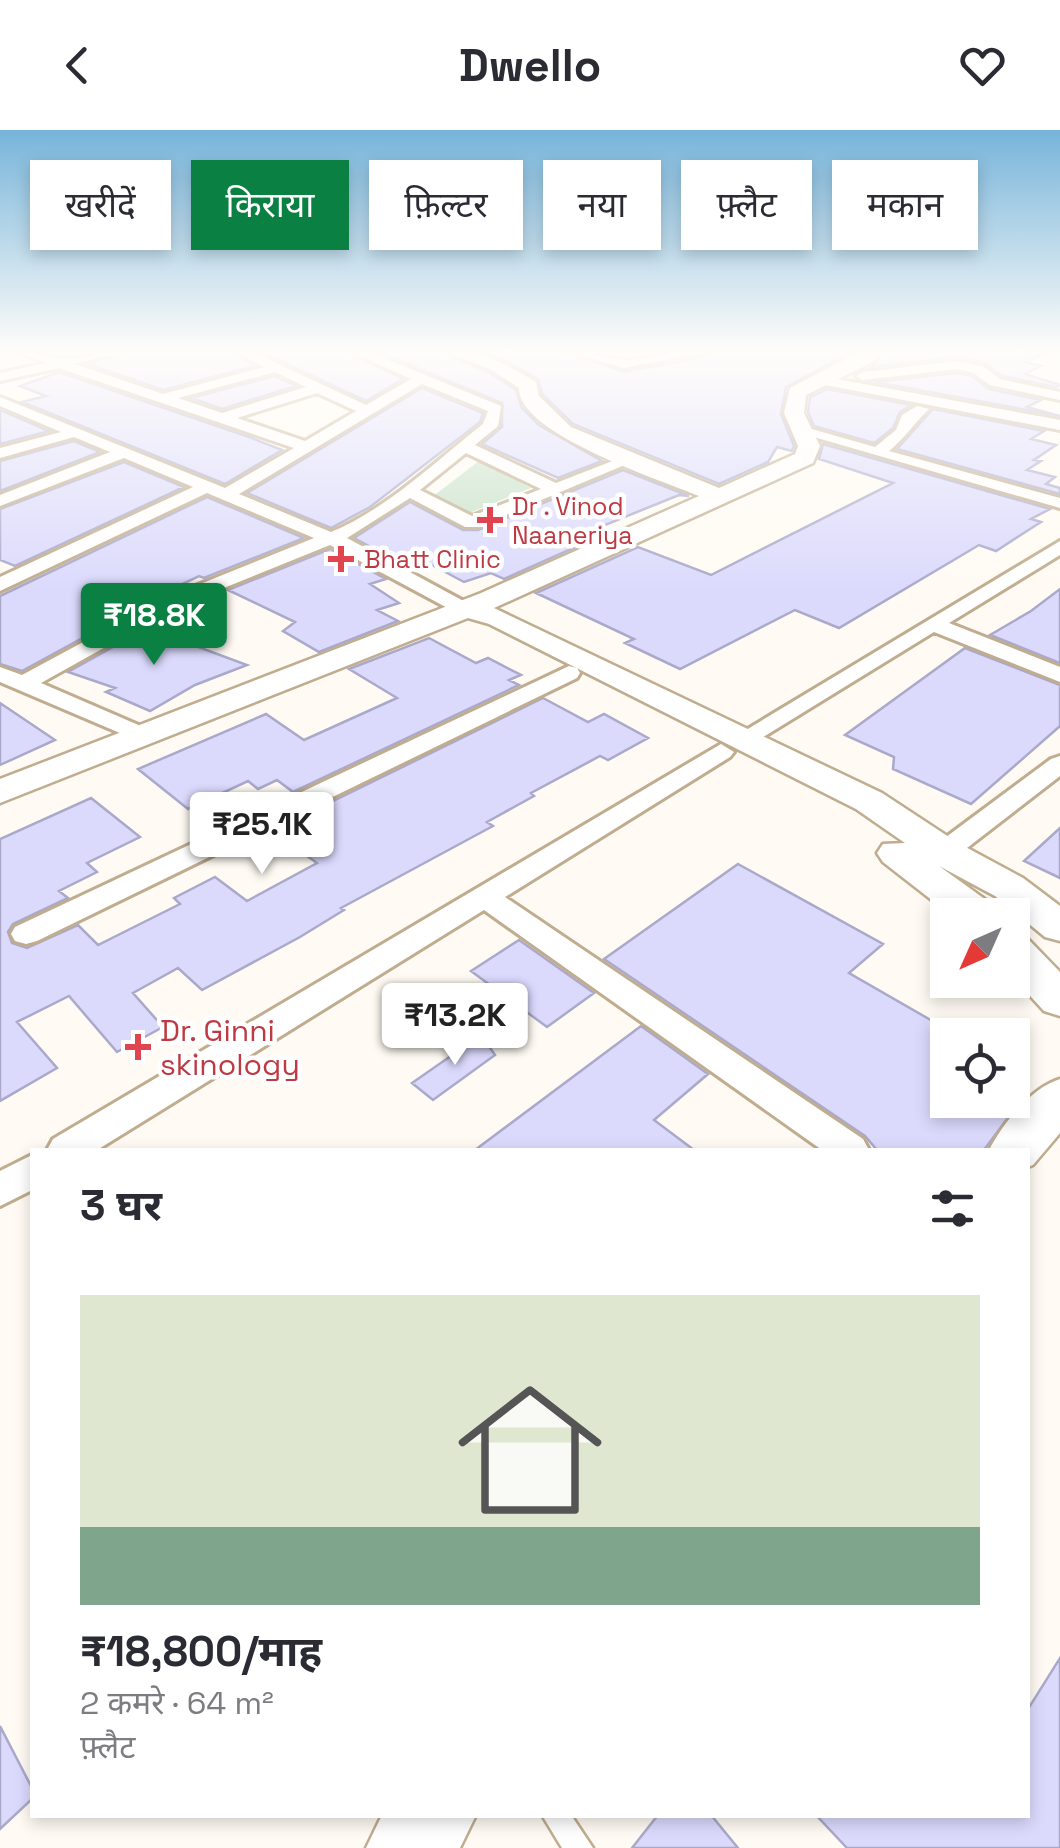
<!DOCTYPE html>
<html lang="hi">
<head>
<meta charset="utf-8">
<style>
  :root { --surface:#fff; --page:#f7f7f7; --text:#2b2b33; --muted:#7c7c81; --line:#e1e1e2; --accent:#0b8043 }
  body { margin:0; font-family:"Space Grotesk","Noto Sans Devanagari",sans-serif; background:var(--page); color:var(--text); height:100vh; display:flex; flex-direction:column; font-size:38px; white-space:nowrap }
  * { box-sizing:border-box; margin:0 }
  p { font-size:32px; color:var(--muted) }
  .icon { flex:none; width:55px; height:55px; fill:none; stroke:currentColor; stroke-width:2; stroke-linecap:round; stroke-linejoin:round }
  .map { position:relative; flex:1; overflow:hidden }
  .drawer { position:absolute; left:30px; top:1018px; width:1000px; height:670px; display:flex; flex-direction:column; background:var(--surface); border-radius:0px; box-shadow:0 5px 15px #0003 }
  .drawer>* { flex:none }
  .banner { position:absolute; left:30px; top:30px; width:1000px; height:90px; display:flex; gap:20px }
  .needle { width:65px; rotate:225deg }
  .fabs { position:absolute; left:930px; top:768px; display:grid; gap:20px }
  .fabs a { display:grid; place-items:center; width:100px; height:100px; border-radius:0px; background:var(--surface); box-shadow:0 5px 15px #0003; font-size:50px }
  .price { position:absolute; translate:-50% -85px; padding:0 22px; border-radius:10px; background:#fff; color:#222; font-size:32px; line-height:65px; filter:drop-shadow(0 2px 5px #0008) }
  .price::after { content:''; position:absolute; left:50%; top:60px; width:30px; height:22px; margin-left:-15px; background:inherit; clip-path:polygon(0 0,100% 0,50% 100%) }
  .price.current { background:var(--accent); color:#fff }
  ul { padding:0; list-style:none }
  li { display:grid; align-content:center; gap:20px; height:530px; padding:0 50px }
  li+li { border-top:2px solid var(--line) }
  li span { display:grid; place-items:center; height:310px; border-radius:0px; color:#555 }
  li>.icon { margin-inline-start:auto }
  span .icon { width:180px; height:180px; fill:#fffc; stroke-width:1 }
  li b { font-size:42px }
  h2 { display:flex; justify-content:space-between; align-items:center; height:120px; padding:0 50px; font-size:42px }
  .tag { padding:0 35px; border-radius:0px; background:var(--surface); box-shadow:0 5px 15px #0003; font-size:35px; line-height:90px }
  .tag.current { background:var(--accent); color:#fff }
  header { display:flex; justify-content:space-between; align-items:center; height:130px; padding:0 50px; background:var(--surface); font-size:45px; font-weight:600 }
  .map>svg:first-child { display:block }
  .green { fill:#c7e2c9 }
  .building { fill:#dbdafd; stroke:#aaa9ca; stroke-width:2.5 }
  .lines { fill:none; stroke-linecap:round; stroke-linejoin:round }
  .lane-casing { stroke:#c0ac8e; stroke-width:5 }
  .street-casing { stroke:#c0ac8e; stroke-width:6 }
  .secondary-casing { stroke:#c0ac8e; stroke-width:5 }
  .lane { fill:#fff; fill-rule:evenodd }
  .street { fill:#fff; fill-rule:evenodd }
  .secondary { fill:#fff; fill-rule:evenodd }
  .health-dot { fill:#e0444e; stroke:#fff; stroke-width:4 }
  .labels { text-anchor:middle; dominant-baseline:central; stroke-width:9; stroke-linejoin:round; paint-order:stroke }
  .far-health-label { font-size:25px; fill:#be3a42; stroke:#fff; text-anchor:start }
  .health-label { font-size:30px; fill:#be3a42; stroke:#fff; text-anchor:start }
</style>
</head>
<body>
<header><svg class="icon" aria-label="back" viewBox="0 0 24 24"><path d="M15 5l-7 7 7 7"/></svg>Dwello<svg class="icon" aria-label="heart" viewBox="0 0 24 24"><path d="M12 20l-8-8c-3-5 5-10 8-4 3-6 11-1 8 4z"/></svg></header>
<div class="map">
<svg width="1060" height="1718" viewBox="0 0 1060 1718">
  <rect width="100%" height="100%" fill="#fffbf4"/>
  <!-- green -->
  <path class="green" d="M479,331L531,358L467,384L432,367Z"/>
  <!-- building -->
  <path class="building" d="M131,220H229L254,236L163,260L88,234Z
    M257,220H344L403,249L366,271Z
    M374,220H438L490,243L516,260L522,278L539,295L602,331L558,348L482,314L502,297V273Z
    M474,220H559L625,242L711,225L713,220H855L786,257L781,284L794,316L792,321L777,317L768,332L719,354L573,294L542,264L538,249L504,230Z
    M885,220H1052L1025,232L1041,236L1025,244L1060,255L1056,257L1002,246L985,233L958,227L871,237Z
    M59,242L249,307L282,320L225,354L22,272L46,266L20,256Z
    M957,243L972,246L989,259L1041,270L1027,277L1060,286L875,252Z
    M275,246L296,256L222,279L191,268Z
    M422,258L483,283L480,292L370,377L331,398L247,363Z
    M827,259L911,275L900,282L893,298L874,313L814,296L808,282L810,267Z
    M933,279L1044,301L1031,309L1056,315L1034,330L1041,331L1027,340L1055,347L1046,354L1060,358V364L897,319Z
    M0,280L49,301L0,314Z
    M74,311L100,322L0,361V331Z
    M823,314L1050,379L1031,389L1041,392L996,421L979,415L839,498L795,480L680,539L625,513L634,509L536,463L638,417L711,445L893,353L819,329Z
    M124,332L184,357L15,436L0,430V379Z
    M623,340L689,366L679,365L595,399L605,404L504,449L491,443L464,452L432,435L414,440L354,408L410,372L463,400H478Z
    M207,367L304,408L204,448L199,446L115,486L119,488L22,541L0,534V466Z
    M330,419L386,449L370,454L399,473L377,480L398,491L319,522L283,501L295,492L228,460Z
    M1060,459V533L990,505L1031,481Z
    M147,498L247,535L195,555L150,581L106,562L115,558L68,542Z
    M429,508L476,533L488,528L521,545L509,550L519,555L293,662L277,650L258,659L248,651L188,679L138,639L266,584L304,610L397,568L349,539Z
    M965,518L1060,555V596L971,674L893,639L894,627L845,605Z
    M543,568L588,592L604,584L648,608L608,630L600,626L531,663L534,666L487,692L493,696L341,778L344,780L300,807L202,860L178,838L133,863L163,897L117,922L69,866L17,892L57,938L0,971V709L91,668L140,707L87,733L97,742L59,761L68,768L13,794L8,802L12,813L27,818L78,795L98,815L180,774L174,768L215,747L247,771L317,733L282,708L325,685L317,679Z
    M0,573L55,610L0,635Z
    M1060,698V748L1024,731Z
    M738,734L883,814L849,843L948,900V970H1021L984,1020H877L865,1006L604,829Z
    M519,810L594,863L547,897L471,841Z
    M641,896L708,944L654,990L694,1020H475Z
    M481,905L495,925L433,970L412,953Z
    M1060,1528V1718H847L816,1685H1028V1579Z
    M0,1596L32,1658V1669L0,1699Z
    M658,1685H711L738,1718H632Z"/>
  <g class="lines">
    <!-- lane casing -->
    <g class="lane-casing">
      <path id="lane" d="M542,1685H571L593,1718H562Z"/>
    </g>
    <!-- street casing -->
    <g class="street-casing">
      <path id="street" d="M14,220C31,220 46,229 62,229C83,230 105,220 127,220L75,234L163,264L264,237L232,220H248L366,275L411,249L347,220H364L501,276L498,296L475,315L556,353L625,326L639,329L477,397H465L410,368L347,408L469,474L472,478L469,482H455L330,415L177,477L41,553L150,600L153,605L150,610L141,612L0,552V537L22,545L163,469L314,408L207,363L0,461V447L193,357L124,328L0,376V365L110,322L74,307L0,328V318L61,302L0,276V267L225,358L294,318L59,238L0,251V243L45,233ZM275,242L306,257L222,283L178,268ZM422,254L488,281L483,294C436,331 387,379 331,402L239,364ZM317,263L356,281L305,311L237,288ZM466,323L541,359L472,386L420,360Z
        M563,220C584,220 604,229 625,230C654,231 682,217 710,221L624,238Z
        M957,231L984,237L1000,249L1060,262V270L990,255L974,243L957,239L863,250L856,246L863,242Z
        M820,246L1060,290V300L815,253L813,250Z
        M917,276L929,279C914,293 906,307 889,321L1060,368V378L793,301L801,296L875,317L896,300L902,285Z
        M1060,411V425L949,493L1060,537V552L934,502L752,614L743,616L731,609Z
        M569,536L577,538L580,543L577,548L37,811L26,814L15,811L11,804L15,797Z
        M721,614L734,622L730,627L505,767L863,1009L869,1020H822L484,780L97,1020H47L53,1009Z
        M1060,626V646L954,728H934L930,722L934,716L1051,629Z
        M32,1025V1060L0,1076V1041Z"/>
    </g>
    <!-- secondary casing -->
    <g class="secondary-casing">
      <path id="secondary" d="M442,220C479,220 505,233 536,252L539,266L571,297L719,358L795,324L798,316L784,283L790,258L863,220H881L873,232L806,265L804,283L820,316L813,333L494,478L882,663L958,713L1023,748L1060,776V811L1045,807L995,766L939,736L993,775L999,785H951L883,732L877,723L883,714L905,713L856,679L489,494L468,488L0,673V649L481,463L699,366C661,350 518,304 519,258L492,240Z
        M1012,803L1027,808L1060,842V886L1044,881L1012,846Z
        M1060,949V1003L1033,1035L1028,1037V1020H989C1003,993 1031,958 1060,949Z
        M382,1685H476L460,1718H366Z"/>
    </g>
    <!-- lane -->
    <use href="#lane" class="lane"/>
    <!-- street -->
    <use href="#street" class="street"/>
    <!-- secondary -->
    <use href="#secondary" class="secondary"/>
  </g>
  <!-- sky -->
  <linearGradient id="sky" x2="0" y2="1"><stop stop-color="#77b4da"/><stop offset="0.48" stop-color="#fffdfa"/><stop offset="1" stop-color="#fffdfa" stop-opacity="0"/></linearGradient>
  <rect width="1060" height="460" fill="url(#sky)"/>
  <!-- markers -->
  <g class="health-dot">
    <path d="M485 375h10v10h10v10h-10v10h-10v-10h-10v-10h10z"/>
    <path d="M336 414h10v10h10v10h-10v10h-10v-10h-10v-10h10z"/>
    <path d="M133 902h10v10h10v10h-10v10h-10v-10h-10v-10h10z"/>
  </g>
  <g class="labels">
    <!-- far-health labels -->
    <g class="far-health-label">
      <text x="512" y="376">Dr . Vinod<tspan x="512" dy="29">Naaneriya</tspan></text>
      <text x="364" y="429">Bhatt Clinic</text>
    </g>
    <!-- health labels -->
    <g class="health-label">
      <text x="160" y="900">Dr. Ginni<tspan x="160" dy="34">skinology</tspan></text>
    </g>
  </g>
</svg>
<div class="fabs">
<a><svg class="needle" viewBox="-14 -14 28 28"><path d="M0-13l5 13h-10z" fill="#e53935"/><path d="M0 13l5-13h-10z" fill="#7c7c81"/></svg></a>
<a><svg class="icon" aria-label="locate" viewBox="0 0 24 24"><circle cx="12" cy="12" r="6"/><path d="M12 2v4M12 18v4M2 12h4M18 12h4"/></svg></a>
</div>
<b class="price current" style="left:154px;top:538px">₹18.8K</b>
<b class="price" style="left:262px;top:747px">₹25.1K</b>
<b class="price" style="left:455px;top:938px">₹13.2K</b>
<div class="banner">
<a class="tag">खरीदें</a>
<a class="tag current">किराया</a>
<a class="tag">फ़िल्टर</a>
<a class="tag">नया</a>
<a class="tag">फ़्लैट</a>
<a class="tag">मकान</a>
</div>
<section class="drawer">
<h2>3 घर<svg class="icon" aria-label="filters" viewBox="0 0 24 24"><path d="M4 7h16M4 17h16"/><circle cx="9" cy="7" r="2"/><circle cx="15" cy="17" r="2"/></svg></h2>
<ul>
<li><span style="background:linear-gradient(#dfe7d0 75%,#7fa58c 0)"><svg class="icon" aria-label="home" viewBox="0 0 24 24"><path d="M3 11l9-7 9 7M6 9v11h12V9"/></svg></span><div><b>₹18,800/माह</b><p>2 कमरे · 64 m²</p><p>फ़्लैट</p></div></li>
</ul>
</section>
</div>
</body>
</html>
